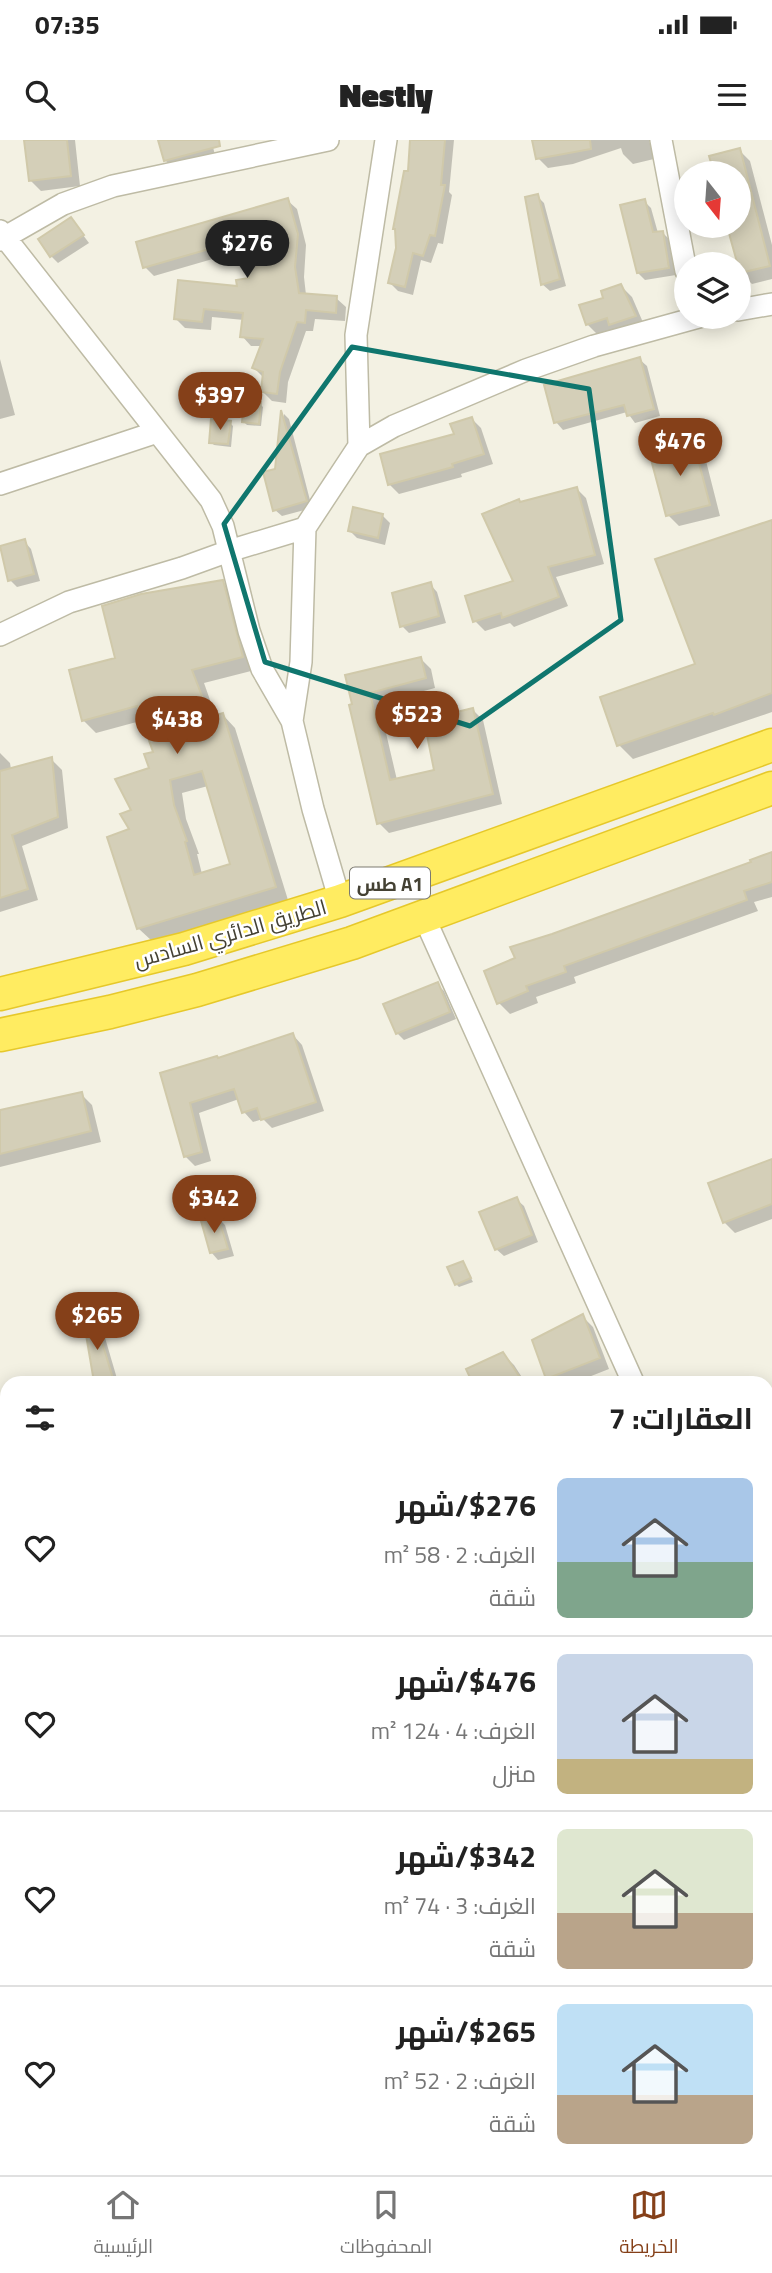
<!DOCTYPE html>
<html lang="ar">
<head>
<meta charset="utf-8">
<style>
  :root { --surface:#fff; --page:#f2f2f2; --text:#222; --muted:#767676; --line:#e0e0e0; --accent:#854019 }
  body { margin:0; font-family:"Titillium Web",Cairo,sans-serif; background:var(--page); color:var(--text); direction:rtl; height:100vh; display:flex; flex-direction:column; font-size:26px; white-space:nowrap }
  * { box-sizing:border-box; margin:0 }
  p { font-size:23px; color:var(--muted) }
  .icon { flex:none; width:38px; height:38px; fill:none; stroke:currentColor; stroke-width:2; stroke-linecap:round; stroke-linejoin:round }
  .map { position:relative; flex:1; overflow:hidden; direction:ltr }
  .panel { position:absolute; left:0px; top:1236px; width:774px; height:800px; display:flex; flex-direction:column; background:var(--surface); border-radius:21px 21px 0 0; box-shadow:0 4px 18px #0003; direction:rtl }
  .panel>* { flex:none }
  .needle { width:46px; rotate:163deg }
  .fabs { position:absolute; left:674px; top:21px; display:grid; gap:14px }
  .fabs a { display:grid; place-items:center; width:77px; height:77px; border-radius:50%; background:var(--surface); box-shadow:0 4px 18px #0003; font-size:35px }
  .price { position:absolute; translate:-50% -60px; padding:0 16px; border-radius:24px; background:var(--accent); color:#fff; font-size:23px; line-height:46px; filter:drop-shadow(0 2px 4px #0008) }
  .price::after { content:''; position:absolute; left:50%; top:42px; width:21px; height:16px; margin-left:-10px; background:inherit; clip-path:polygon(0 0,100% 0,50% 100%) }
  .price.active { background:#222; color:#fff }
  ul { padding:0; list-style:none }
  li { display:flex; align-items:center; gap:21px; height:175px; padding:0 21px }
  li+li { border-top:2px solid var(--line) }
  li span { display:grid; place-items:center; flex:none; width:196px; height:140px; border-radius:10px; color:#555 }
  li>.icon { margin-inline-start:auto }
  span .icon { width:84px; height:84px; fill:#fffc; stroke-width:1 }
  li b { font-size:30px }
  h2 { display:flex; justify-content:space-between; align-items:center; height:84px; padding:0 21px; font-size:30px }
  .status { display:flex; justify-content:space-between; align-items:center; height:49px; padding:0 35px; background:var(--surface); direction:ltr }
  .status svg { height:19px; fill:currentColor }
  header { display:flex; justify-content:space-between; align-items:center; height:91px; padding:0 21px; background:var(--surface); font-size:32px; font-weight:800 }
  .tabs { display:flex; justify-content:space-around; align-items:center; height:98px; border-top:2px solid var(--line); background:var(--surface); font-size:19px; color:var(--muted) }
  .tabs a { display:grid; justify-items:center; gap:4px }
  .tabs .active { color:var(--accent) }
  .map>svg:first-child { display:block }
  .shadow { fill:#0003; fill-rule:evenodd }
  .building { fill:#d4cfb8; stroke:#d0c9aa; stroke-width:2; fill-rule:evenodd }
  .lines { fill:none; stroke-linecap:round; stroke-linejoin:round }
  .minor-casing { stroke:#bebba5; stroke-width:24 }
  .major-casing { stroke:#eadd59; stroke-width:30 }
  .highway-casing { stroke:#e6c82a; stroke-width:35 }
  .minor { stroke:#fff; stroke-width:21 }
  .major { stroke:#fff78f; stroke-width:26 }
  .highway { stroke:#ffec61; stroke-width:32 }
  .marked { fill:none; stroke:#0f766e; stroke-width:5; stroke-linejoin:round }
  .labels { text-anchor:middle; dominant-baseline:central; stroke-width:5; stroke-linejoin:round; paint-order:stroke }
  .shield { fill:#fff; stroke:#7c7a70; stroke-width:2 }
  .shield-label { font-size:19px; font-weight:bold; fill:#444133 }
  .street-label { font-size:21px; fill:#444133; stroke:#fff }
</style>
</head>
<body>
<div class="status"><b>07:35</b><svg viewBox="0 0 49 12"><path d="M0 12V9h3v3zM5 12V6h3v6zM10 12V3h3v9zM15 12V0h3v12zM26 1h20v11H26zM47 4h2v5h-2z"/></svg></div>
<header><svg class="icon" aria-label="menu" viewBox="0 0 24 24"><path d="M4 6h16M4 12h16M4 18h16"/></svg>Nestly<svg class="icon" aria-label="search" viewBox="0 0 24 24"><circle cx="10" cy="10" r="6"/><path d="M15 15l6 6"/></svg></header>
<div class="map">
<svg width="772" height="2035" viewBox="0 0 772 2035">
  <rect width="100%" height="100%" fill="#f3f1e3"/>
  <!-- shadow -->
  <path class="shadow" d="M26,0H75L80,46L41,51L31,41Z
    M160,0H211L217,22L178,33L165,20Z
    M412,0H454L449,52L452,55L443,104L438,103L431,123L421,120L413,155L398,151L390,143L398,108L397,90L409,33Z
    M534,0H649L654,19L633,24L623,14L621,8L573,24L548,28L538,18Z
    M739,10L750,21L772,105V139L752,144L741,133L729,86H738V33H715L711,17Z
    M537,56L544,63L566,146L550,151L542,144Z
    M287,60L297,69L306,105L304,137L306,155L336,158L346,167L345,181L315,179L313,191H306L288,242L286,263L272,261L263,252V237L254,228L262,206H251L242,196L244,180L212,177L211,190L185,188L176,179L251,140L247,109L154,136L145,127Z
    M644,61L651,68L658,93H663L670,100L676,135L645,140L638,133Z
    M71,79L89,103L58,123L51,116Z
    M621,146L632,157L645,187L598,195L587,184L605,159Z
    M0,219L15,275L0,279Z
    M639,219L647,226L660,276L635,283L627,272L563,290L556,282Z
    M260,264L263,267L261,286L247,285L244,282Z
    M284,274L289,279L312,368L282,376L275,370L276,331Z
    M472,279L481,288L493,324L461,334L462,337L399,354L389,344L456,295Z
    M230,283L233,286L231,307L214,305L211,302Z
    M693,302L704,313L720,376L679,386L668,375Z
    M576,348L586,358L604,424L556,437L568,466L514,487L510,483L485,491L475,481L516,442L521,364Z
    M383,376L390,383L385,405L357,398L350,391Z
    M772,382V572L633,619L619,605L697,525Z
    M24,401L31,409L40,441L17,447L10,440Z
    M222,442L235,455L255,530L204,543L216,577L223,575L235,588L288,760L152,801L139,789L109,698L131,690L134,672L156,613L144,580L96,593L83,580L118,519ZM208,646L232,725L202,734L197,714H199L186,679L182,653Z
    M430,444L437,452L446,483L409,493L402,486Z
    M421,519L431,529L435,548L379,563L397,640L436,631L473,570L483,580L502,664L389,693L379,683L347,536Z
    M0,613L10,623L11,629L51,619L62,630L68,688L22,706L38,760L0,772Z
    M772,714V757L754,762L758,771L574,837L576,843L536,857L538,863L510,874L499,863L486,832Z
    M437,844L444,851L456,879L404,900L397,893Z
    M293,895L302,905L324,971L272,988L263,979L253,982L244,972L239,959L199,973L211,1021L195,1026L185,1016L162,934L219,919Z
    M81,954L92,965L101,1002L0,1027V972Z
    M772,1023V1079L735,1093L724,1082Z
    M516,1059L524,1066L538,1102L504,1116L496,1109Z
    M218,1078L225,1085L234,1116L218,1120L211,1112Z
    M463,1123L473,1142L459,1147L456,1144Z
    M582,1176L593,1187L609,1229L576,1242H552L548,1238L534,1201Z
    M94,1177L101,1184L118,1242H96L85,1179Z
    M503,1214L514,1225L525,1242H474L469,1230Z
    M0,1388L7,1389V1478L0,1477Z
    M0,1919L7,1923V2019L0,2016Z
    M72,2028H143L139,2035H68Z
    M516,2028H570L566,2035H512Z"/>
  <!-- building -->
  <path class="building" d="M24,0H67L71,36L29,41Z
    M158,0H219L220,6L164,21Z
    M410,0H445L441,45H445L435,96L430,95L423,116L413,113L405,147L388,143L396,108L395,89H393L404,31H408Z
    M532,0H590L591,9L536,19Z
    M740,8L770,126L740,133L727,86H738V33H714L709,16Z
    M538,54L560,139L541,145L525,57Z
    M288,58L298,94L295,127L299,153L337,156L336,173L306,170L305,183L297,182L280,232L277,254L261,252L263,232L252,228L263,199L240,197L243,173L204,169L202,182L174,179L178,140L237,146L236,140L249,138L244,99L143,128L136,102Z
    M645,59L653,92L663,91L669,128L637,133L620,65Z
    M71,77L84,95L50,117L38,99Z
    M621,144L636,176L609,185L607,178L586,185L579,165L603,158L601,151Z
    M640,217L654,269L627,276L624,265L554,283L544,245Z
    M244,260L261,262L259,284L242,282Z
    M281,270L307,361L273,371L263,332L275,329Z
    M472,277L484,314L452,324L453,327L388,345L380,314L454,294L450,284Z
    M211,279L231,281L228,304L209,303Z
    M693,300L710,365L666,376L649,312Z
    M577,347L595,415L548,427L559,457L502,478L501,473L473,482L465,456L513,441L482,374L519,359L520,362Z
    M353,367L383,374L378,398L348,391Z
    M772,380V553L714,575L713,573L617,606L600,557L695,524L655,419Z
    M25,399L34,434L8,441L0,406Z
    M223,440L243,517L192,530L210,577L223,573L276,747L137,789L107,697L129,689L120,674L131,670L115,639L149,628L144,614L153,612L137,566L82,581L69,530L115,518L102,466L141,454ZM202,631L230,724L194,735L185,702L187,701L174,665L170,640Z
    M431,442L439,476L400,487L392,453Z
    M421,517L426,538L370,553L390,640L434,630L424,580L473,568L493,654L377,684L349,565L352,564L345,535Z
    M52,617L58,677L12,695L28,749L0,758V631Z
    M772,712V742L744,751L747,760L564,826L566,832L526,846L528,851L497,864L484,831L515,818L510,807L552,794L751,722L750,720Z
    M438,842L450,872L396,894L383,864Z
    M293,893L316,962L261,980L257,968L242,973L234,949L190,963L202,1012L184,1017L160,933L217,916L218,918Z
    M82,952L91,991L0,1014V970Z
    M772,1019V1064L723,1083L708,1043Z
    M517,1057L532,1095L495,1110L479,1072Z
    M218,1076L228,1109L210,1113L201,1081Z
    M463,1121L471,1138L455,1145L447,1127Z
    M583,1174L600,1218L546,1239L532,1200Z
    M94,1175L114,1242H94L83,1177Z
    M503,1212L523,1242H472L466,1229Z"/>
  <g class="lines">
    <!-- minor casing -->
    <g class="minor-casing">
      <path id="minor" d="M661,0L686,131
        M0,91L211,360L223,386L249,491L262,529L292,581L313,669L340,761
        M0,100L63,64L113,46L328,0
        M738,170L772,164
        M359,306L356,195L386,0
        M0,344L157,292
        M0,495L69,462L182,428L229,411L305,388
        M292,581L301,522L305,388L359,306L394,286L526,230L594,206L699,177
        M424,777L633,1242
        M766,1540L769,1554L766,1563
        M363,2035L367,2028"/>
    </g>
    <!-- major casing -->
    <g class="major-casing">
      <path id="major" d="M0,1626L7,1630
        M759,2028L771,2035"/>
    </g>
    <!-- highway casing -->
    <g class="highway-casing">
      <path id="highway" d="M0,854L184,809L340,761L772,605
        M0,895L110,872L197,850L352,803L772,648"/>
    </g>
    <!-- minor -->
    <use href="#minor" class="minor"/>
    <!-- major -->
    <use href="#major" class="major"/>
    <!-- highway -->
    <use href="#highway" class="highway"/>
  </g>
  <!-- marked area -->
  <path class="marked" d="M352,207L589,249L621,480L470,586L265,522L224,384Z"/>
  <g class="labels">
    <!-- shield labels -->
    <rect class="shield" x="350" y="727.5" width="80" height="31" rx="5"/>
    <g class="shield-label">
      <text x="390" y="743">طس A1</text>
    </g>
    <!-- street labels -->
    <g class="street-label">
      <text transform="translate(230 793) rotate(-16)">الطريق الدائري السادس</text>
    </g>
  </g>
</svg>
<div class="fabs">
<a><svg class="needle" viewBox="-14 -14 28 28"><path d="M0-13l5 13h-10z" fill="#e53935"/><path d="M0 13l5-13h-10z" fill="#767676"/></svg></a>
<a><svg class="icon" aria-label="layers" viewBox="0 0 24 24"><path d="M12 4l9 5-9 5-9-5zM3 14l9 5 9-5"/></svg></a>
</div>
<b class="price active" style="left:247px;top:140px">$276</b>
<b class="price" style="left:220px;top:292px">$397</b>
<b class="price" style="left:680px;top:338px">$476</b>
<b class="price" style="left:417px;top:611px">$523</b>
<b class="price" style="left:177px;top:616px">$438</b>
<b class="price" style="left:214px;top:1095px">$342</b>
<b class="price" style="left:97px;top:1212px">$265</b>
<section class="panel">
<h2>العقارات: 7<svg class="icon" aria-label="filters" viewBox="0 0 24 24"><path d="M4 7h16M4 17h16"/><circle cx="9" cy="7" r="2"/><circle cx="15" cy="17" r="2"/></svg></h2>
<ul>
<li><span style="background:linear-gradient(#a9c7e8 60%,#7fa58c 0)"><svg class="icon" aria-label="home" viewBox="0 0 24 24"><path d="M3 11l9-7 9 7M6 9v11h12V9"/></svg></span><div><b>$276/شهر</b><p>الغرف: 2 · 58 m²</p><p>شقة</p></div><svg class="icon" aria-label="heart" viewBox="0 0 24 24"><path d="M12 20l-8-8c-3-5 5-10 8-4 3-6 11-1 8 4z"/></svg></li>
<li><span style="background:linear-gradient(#c9d6e8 75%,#c2b280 0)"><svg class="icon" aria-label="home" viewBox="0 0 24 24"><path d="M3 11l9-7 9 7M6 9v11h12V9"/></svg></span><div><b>$476/شهر</b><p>الغرف: 4 · 124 m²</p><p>منزل</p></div><svg class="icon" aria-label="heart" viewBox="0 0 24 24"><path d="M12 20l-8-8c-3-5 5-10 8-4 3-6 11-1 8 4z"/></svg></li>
<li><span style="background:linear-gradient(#dfe7d0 60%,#b9a48a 0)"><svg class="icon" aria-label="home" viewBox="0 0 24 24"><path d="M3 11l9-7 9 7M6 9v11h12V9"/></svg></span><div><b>$342/شهر</b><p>الغرف: 3 · 74 m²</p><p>شقة</p></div><svg class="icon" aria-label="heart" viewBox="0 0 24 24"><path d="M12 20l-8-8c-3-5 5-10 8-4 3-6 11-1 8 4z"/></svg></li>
<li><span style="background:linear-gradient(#bfe0f5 65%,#b9a48a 0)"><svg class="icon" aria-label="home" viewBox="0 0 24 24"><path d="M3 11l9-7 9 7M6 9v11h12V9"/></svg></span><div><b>$265/شهر</b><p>الغرف: 2 · 52 m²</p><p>شقة</p></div><svg class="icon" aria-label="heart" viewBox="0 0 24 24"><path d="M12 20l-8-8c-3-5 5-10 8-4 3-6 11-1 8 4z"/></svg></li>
</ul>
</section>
</div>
<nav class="tabs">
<a class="active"><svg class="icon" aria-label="map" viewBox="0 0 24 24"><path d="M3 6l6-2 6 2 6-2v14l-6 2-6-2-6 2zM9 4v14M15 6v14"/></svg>الخريطة</a>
<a><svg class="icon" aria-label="saved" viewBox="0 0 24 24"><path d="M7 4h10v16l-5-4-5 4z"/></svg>المحفوظات</a>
<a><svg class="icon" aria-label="home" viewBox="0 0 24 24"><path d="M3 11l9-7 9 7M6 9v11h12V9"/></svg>الرئيسية</a>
</nav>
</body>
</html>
